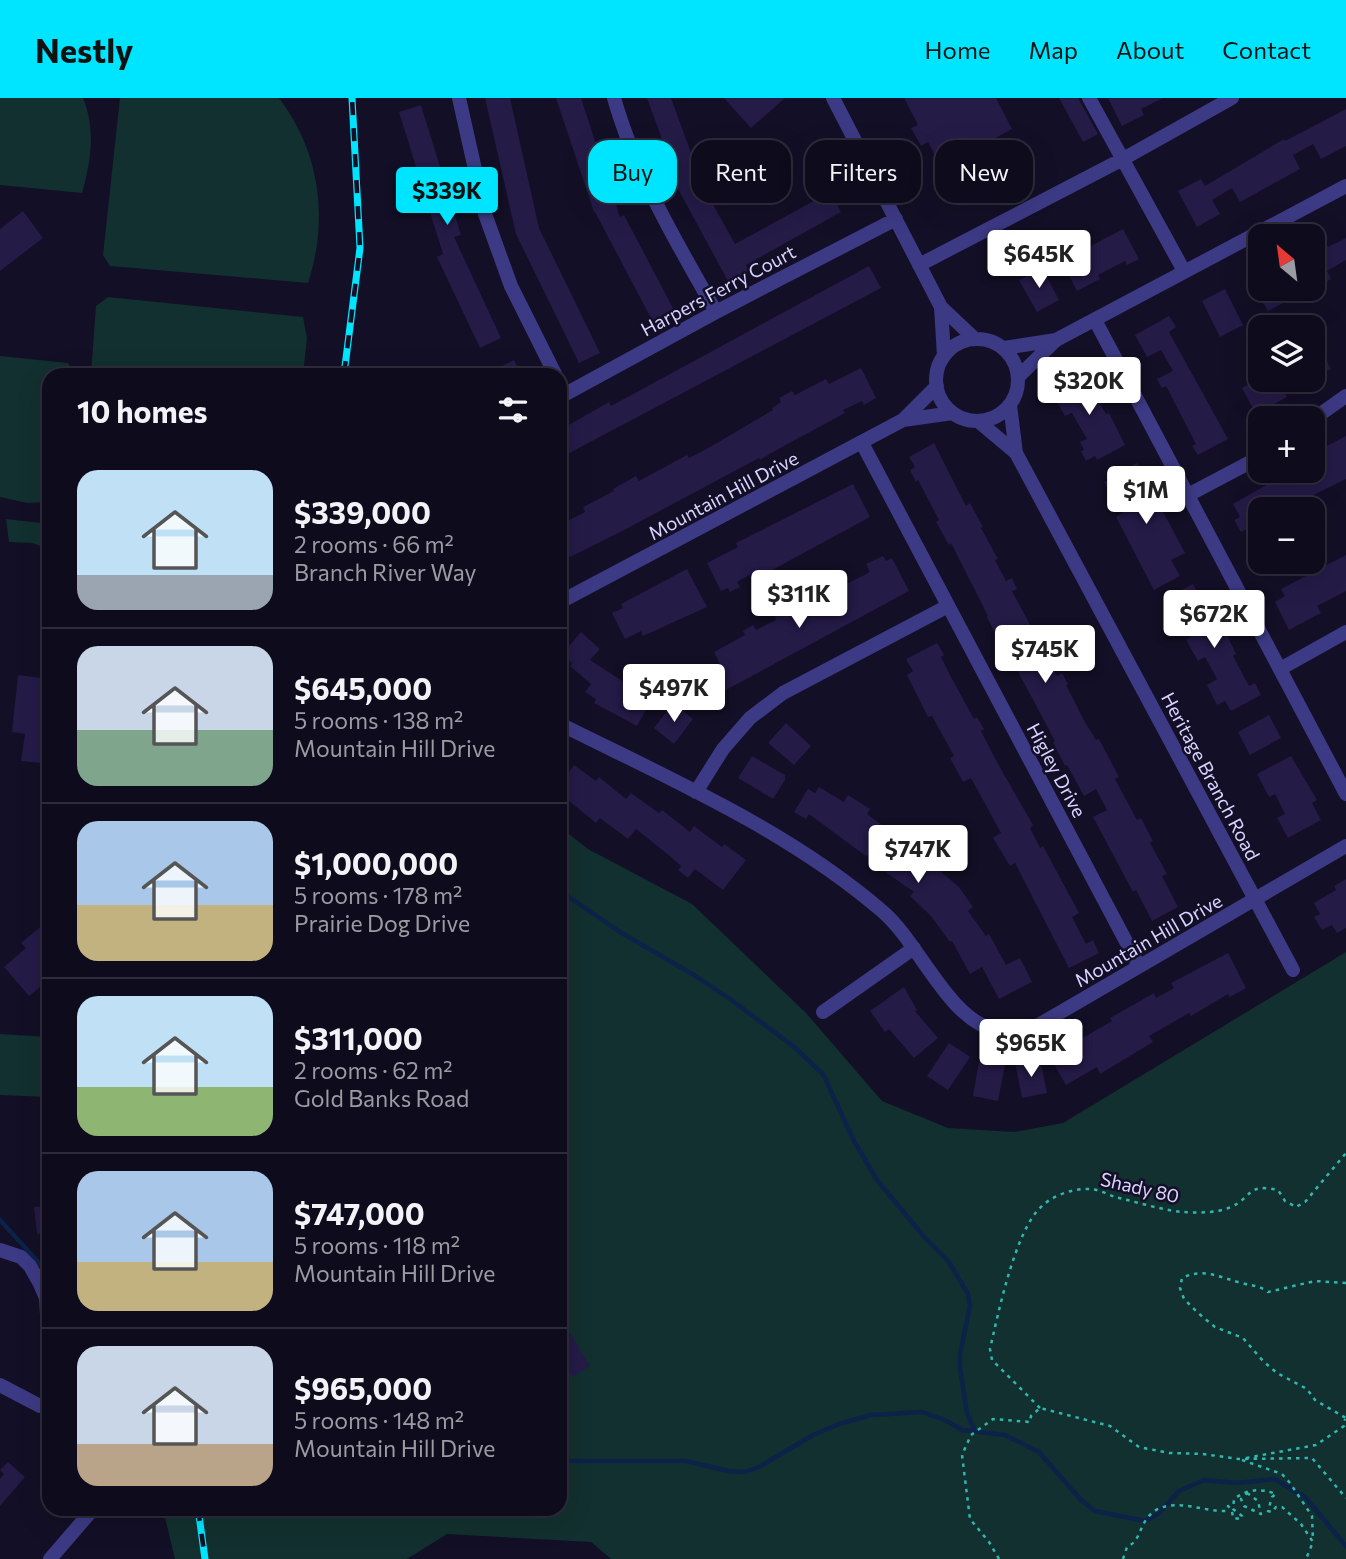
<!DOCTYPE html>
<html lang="en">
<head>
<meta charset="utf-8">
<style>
  :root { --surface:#0e0b1c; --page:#171425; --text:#f1f3f6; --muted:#9b9ba3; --line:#2e2b3b; --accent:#00e5ff }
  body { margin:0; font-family:Commissioner,sans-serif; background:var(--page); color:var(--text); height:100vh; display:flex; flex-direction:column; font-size:26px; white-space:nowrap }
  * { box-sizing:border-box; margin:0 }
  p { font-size:23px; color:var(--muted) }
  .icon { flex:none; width:38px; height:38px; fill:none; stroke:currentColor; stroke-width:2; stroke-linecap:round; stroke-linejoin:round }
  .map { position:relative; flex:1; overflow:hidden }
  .side { position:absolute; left:42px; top:270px; width:525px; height:1148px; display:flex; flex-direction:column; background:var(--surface); border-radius:21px; box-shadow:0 7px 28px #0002,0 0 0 2px var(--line) }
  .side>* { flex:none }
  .guide { position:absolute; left:588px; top:42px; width:653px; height:63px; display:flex; gap:14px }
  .needle { width:46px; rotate:331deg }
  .buttons { position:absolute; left:1248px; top:126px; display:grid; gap:14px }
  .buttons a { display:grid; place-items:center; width:77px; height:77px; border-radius:14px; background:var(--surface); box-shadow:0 7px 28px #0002,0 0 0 2px var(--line); font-size:35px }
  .price { position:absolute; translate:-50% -60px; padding:0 16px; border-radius:7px; background:#fff; color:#222; font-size:23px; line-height:46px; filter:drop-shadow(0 2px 4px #0008) }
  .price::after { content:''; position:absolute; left:50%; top:42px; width:21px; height:16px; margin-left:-10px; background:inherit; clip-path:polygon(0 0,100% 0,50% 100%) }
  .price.on { background:var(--accent); color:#111 }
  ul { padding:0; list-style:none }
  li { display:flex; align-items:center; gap:21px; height:175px; padding:0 35px }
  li+li { border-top:2px solid var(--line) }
  li span { display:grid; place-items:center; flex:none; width:196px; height:140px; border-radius:21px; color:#555 }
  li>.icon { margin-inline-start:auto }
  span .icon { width:84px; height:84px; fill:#fffc; stroke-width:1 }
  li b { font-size:30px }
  h2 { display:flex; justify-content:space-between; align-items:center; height:84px; padding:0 35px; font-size:30px }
  .chip { padding:0 24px; border-radius:21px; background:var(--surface); box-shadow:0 7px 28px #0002,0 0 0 2px var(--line); font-size:24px; line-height:63px }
  .chip.on { background:var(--accent); color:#111 }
  header { display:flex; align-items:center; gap:42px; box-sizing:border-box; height:98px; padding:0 35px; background:var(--accent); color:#111 }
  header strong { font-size:33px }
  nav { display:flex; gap:38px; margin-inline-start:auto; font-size:24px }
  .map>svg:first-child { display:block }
  .green { fill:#12302f }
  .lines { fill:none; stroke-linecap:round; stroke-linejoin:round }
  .stream { stroke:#0c2248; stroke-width:4.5 }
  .building { fill:#241b47 }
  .path { stroke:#2fb8b0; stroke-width:2.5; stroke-dasharray:3.5 5; stroke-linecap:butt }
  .minor { stroke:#3d3a85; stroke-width:14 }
  .rail-casing { stroke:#00e5ff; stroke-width:7 }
  .rail { stroke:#130f26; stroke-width:4.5; stroke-dasharray:13; stroke-linecap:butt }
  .labels { text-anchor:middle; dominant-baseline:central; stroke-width:5; stroke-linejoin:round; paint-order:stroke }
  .street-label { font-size:19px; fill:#d9d4ff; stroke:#130f26 }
</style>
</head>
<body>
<header>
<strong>Nestly</strong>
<nav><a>Home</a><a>Map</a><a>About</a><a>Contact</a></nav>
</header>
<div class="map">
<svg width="1346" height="1461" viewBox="0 0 1346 1461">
  <rect width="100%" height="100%" fill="#130f26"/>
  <!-- green -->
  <path class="green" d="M0,0H83C96,32 91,63 82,95L0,87Z
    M120,0H279C320,54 329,121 308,185L110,168L103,157Z
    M108,199L303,219L307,240L303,276H91L96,208Z
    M0,258L68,265L74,274V276H49V404L27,405L0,399Z
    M6,421L49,426V451L32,445L9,444Z
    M560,729L588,751L692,806L806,915L882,1003L948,1030L1014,1034L1063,1025L1346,854V1461H611L591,1444L447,1436L407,1461H175L163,1411L560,1410Z
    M0,936L49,939V999L0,997Z"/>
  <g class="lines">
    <!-- stream -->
    <path class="stream" d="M560,793L620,834L694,877L730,901L793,948L823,976L854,1043L877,1082L926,1141L949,1164L968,1196L970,1208L960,1256V1270L967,1315L975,1334
      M0,1122L49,1176
      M560,1363H686L728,1373L745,1374L759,1369L813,1337L839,1326L871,1317L922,1314L947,1323L962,1332L1005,1337L1039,1354L1081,1402L1095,1413L1145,1423L1159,1415L1179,1393L1204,1382L1237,1385L1274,1381L1305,1399L1346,1448"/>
  </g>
  <!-- building -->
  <path class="building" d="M485,0H510L539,130L600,255L579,265L516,136Z
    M556,0H581L620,119L624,117L674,212L653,224L595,114H594Z
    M647,0H671L694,63L690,65L735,146L830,94L841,114L746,167L750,174L729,185L677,89L679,88Z
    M724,0H785L751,30Z
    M904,0H996L1012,31L994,41L998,49L963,68L959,60L941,69L928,44L921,48L911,30L918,27Z
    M1059,0H1078L1098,36L1083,44Z
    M1108,0H1163L1141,11L1144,17L1122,28Z
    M421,7L461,137L454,139L501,240L480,250L437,159L443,156L399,14Z
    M1346,11V48L1321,61L1313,46L1293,57L1300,71L1240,104L1232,90L1212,102L1220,116L1197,129L1178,93L1201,81L1205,88L1284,41L1285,43Z
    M23,113L43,140L0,173V131Z
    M1123,131L1139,161L1127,167L1125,163L1098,177L1100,181L1077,193L1059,158L1082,146L1085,151Z
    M1322,139L1328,149L1346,140V162L1327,173L1331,181L1312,192V145Z
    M869,168L881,190L560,360V332L609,304L611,308Z
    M1042,170L1059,202L1037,214L1019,182Z
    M1225,191L1243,227L1220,239L1202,203Z
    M1255,191H1285L1290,201L1268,213Z
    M1169,218L1176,229L1169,234L1228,341L1198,357L1192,348L1196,346L1166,288L1162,290L1157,281L1173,273L1161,252L1147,259L1135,237Z
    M1312,235L1331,271L1312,280Z
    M514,262L521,276H486Z
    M861,270L876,300L864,307L862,303L843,312L845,315L773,354L760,362L759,360L628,430L570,459L560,441V427L585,414L583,409L614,393L613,391L636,378L639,383L687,357L689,360L712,348L773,312L772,310L781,304L779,300L792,293L795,297L826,281L829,286Z
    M1088,270L1094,282L1088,284L1106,316L1109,315L1125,347L1097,362L1095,358L1086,363L1081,353L1084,352L1080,344L1087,341L1072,315L1065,318L1056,302L1063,297L1058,287Z
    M1256,282H1278L1287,299L1256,316L1242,290Z
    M1346,338V381L1301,403L1306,411H1260V434L1251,438L1247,431L1241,434L1234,422L1240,419L1233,406L1291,373H1322L1313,355Z
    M934,345L966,408L970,405L983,429L981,430L998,461L995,462L1006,483L1012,480L1017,491L1012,493L1034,534L1037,533L1049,556L1046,558L1057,578L1062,575L1068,586L1066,587L1086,626L1096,642L1099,641L1119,679L1115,681L1137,722L1141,720L1153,743L1150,745L1167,776L1162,778L1178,809L1152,823L1136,792L1133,794L1093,719L1107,712L1096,691L1084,698L1067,667L1065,668L1053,644L1055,643L996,532L994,533L987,519L988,518L951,445L949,447L936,424L939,422L918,382L916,384L910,372L915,369L909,359Z
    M1137,365L1185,455L1171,462L1180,478L1154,492L1116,419L1123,415L1104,384Z
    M853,386L870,419L761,478L758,472L737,484L740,489L730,494L728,490L721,493L707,465L738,449L736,445Z
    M1346,457V493L1317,508L1321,515L1289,532L1275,504L1285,498L1281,491Z
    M883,458L886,463L892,460L909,493L724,593L725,596L716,601L718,606L706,612L690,582L720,566L714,554L745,537L743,533L753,527L756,532L776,522L775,519L798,506L799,509L814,501L817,507L841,494L839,490L870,474L866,466Z
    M687,471L707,509L643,538L641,533L625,541L612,515L623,510L621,506Z
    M1193,486L1200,499L1206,496L1221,524L1236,556L1233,558L1249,588L1255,585L1261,597L1231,613L1225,603L1217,607L1207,587L1217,581L1205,559L1198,563L1186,542L1191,539L1175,508L1183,504L1178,494Z
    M581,534L600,551L590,562L630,588L633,582L656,594L637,628L594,605L596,601L585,594L591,586L570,568L572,565L562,556Z
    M937,545L944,557L941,559L951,579L974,621L977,619L984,631L981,633L998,666L1033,727L1030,730L1040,750L1043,748L1079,815L1072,819L1086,846L1093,842L1099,855L1069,870L1015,765L1010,768L993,740L1001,735L971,680L963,684L950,660L954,658L932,618L928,619L907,577L913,573L906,561Z
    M18,577L49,581V666L21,663L25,636L12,634Z
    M673,605L693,621L674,646L654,630Z
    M1269,617L1281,640L1250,657L1238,634Z
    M786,625L811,648L794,667L768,645Z
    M752,658L785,677V682L773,701L738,680Z
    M1291,658L1317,702L1312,705L1321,722L1288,740L1277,720L1285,716L1275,696L1269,699L1257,676Z
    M574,667L596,683L599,679L626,701L631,695L659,715L662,712L690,734L694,728L722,749L724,746L746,762L723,792L695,771L688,780L678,772L681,768L671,759L636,731L628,741L600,720L596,725L568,702L560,713V676L565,680Z
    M819,689L844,704L848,697L870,711L867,716L905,744L907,741L915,747L911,752L939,772L959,789L973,809L968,813L986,838L989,836L1006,867L1020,860L1032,884L999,901L982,869L970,876L952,843L950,844L931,818L910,798L914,794L884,773L888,767L871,754L867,759L809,716L806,721L794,714L808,691L815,695Z
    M1346,781V830L1337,835L1332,827L1322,832L1314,819L1320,816L1314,805L1336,792L1334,788Z
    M49,822V882L29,898L4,869L26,850L21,845Z
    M1228,855L1246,890L1230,899L1228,896L1191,918L1189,915L1149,938L1153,944L1100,976L1097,969L1066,987L1048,956L1061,949L1062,952L1112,923L1110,920L1154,895L1156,900L1174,890L1171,885Z
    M904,889L917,912L915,913L938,940L914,960L889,931L885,934L870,913Z
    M949,945L970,959L948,992L927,978Z
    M1040,961L1047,995L1022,1000L1015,965L1028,963L1029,967Z
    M979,963L1005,967L998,1003L973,998Z
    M49,1108V1135L37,1136L34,1109Z
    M570,1235L590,1268L572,1279L560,1260V1241Z
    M8,1364L25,1379L0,1408V1381L4,1376L0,1372Z"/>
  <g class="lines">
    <!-- path -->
    <path class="path" d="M1346,1185L1315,1183L1268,1194C1259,1187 1252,1188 1242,1185C1220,1180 1204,1169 1182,1180L1180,1190L1184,1201L1198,1215L1215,1229L1243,1240L1263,1263L1277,1275L1307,1291L1315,1302L1346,1320
      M1040,1310L992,1262L990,1251C998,1216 1015,1134 1040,1110C1051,1098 1073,1090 1089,1091C1098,1091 1107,1096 1115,1099C1137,1104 1161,1112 1183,1114C1198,1115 1218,1115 1231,1109C1253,1099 1246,1085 1278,1092L1285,1103L1296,1109L1305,1104L1346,1055
      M1246,1360L1316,1347L1344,1328L1345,1321
      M1242,1362L1282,1376L1290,1385L1312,1418L1313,1443
      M1247,1395L1258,1403L1261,1416L1244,1408L1241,1401Z
      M999,1461L989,1444L970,1421L962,1357L971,1337L993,1321L1030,1324L1031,1318L1040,1310L1110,1328L1139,1349L1169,1355L1203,1356L1239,1361L1312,1360L1346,1400
      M1123,1461L1127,1449C1140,1443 1139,1430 1148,1419C1167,1396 1202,1414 1226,1413L1228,1408L1232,1413L1233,1420L1241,1421L1242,1418L1233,1411L1234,1401C1248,1391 1260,1390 1276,1396L1272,1399L1268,1413L1272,1414L1276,1409H1282L1301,1426L1313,1444L1306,1461"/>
    <!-- minor -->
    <path class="minor" d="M459,0L485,116L511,188L555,276
      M614,0C636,77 677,145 716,214
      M833,0L941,209L975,241
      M1089,0L1184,173
      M919,167L1123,61L1232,0
      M941,209L944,258
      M1095,222L1346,696
      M936 282a41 41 0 1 1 82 0a41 41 0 1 1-82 0Z
      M1004,250L1056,242
      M1018,279L1056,242L1346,88
      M560,299L716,214L896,121
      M1010,307L1016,355
      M903,322L953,315
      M1312,322L1346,298
      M978,323L1016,355L1293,872
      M862,345L1139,868
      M1188,397L1260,359
      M560,504L903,322L937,288
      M1280,571L1346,534
      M560,626C670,681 788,732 882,813C920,845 948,923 998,933C1008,935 1020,932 1030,932L1346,748
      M696,694L723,651L750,620L783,595L948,508
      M823,914L914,850
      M0,1152L21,1159L30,1168L39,1184L46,1200L49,1249
      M0,1287L40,1308L49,1310
      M50,1461L94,1410"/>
    <!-- rail casing -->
    <g class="rail-casing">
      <path id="rail" d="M344,276L360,150L352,0
        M198,1410L205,1461"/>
    </g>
    <!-- rail -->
    <use href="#rail" class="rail"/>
  </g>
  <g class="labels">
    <!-- street labels -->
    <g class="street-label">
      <text transform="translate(718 192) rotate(-28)">Harpers Ferry Court</text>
      <text transform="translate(723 397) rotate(-28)">Mountain Hill Drive</text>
      <text transform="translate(1057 672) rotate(62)">Higley Drive</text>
      <text transform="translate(1211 678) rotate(62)">Heritage Branch Road</text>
      <text transform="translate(1148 842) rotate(-30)">Mountain Hill Drive</text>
      <text transform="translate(1140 1089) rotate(13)">Shady 80</text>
    </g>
  </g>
</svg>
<div class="buttons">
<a><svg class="needle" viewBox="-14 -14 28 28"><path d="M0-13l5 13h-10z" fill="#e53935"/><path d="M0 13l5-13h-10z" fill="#9b9ba3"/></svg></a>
<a><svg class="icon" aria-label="layers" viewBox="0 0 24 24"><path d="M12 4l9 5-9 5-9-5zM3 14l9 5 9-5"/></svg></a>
<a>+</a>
<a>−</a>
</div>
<b class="price on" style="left:447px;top:129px">$339K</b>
<b class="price" style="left:1039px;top:192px">$645K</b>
<b class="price" style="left:1089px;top:319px">$320K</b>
<b class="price" style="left:1146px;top:428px">$1M</b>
<b class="price" style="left:799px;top:532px">$311K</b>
<b class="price" style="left:1214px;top:552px">$672K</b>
<b class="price" style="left:1045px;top:587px">$745K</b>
<b class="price" style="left:674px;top:626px">$497K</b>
<b class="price" style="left:918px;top:787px">$747K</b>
<b class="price" style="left:1031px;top:981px">$965K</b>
<div class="guide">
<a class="chip on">Buy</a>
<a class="chip">Rent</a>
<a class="chip">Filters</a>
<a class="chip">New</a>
</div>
<section class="side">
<h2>10 homes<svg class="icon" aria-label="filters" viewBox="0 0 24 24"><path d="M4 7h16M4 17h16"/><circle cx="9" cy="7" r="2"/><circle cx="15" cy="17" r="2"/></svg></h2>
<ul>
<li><span style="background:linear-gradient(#bfe0f5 75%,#9aa5b1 0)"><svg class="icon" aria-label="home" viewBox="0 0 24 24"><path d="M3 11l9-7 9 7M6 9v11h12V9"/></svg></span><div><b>$339,000</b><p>2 rooms · 66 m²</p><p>Branch River Way</p></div></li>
<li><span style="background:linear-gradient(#c9d6e8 60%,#7fa58c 0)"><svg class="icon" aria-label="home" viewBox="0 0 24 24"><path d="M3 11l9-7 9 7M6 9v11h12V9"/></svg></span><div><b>$645,000</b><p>5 rooms · 138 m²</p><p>Mountain Hill Drive</p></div></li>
<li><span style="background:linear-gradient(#a9c7e8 60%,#c2b280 0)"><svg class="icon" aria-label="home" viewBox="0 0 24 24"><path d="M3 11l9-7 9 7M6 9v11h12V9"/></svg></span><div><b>$1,000,000</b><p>5 rooms · 178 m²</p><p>Prairie Dog Drive</p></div></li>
<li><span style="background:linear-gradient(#bfe0f5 65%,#8fb573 0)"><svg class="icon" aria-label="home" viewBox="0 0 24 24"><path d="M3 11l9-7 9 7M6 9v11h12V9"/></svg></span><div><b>$311,000</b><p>2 rooms · 62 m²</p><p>Gold Banks Road</p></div></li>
<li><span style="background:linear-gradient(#a9c7e8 65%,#c2b280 0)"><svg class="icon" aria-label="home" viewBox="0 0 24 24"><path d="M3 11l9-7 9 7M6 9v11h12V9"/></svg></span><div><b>$747,000</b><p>5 rooms · 118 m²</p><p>Mountain Hill Drive</p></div></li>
<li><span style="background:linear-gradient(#c9d6e8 70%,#b9a48a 0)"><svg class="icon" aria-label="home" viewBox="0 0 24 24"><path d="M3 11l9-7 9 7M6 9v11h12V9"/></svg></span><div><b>$965,000</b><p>5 rooms · 148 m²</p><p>Mountain Hill Drive</p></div></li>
</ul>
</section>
</div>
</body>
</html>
